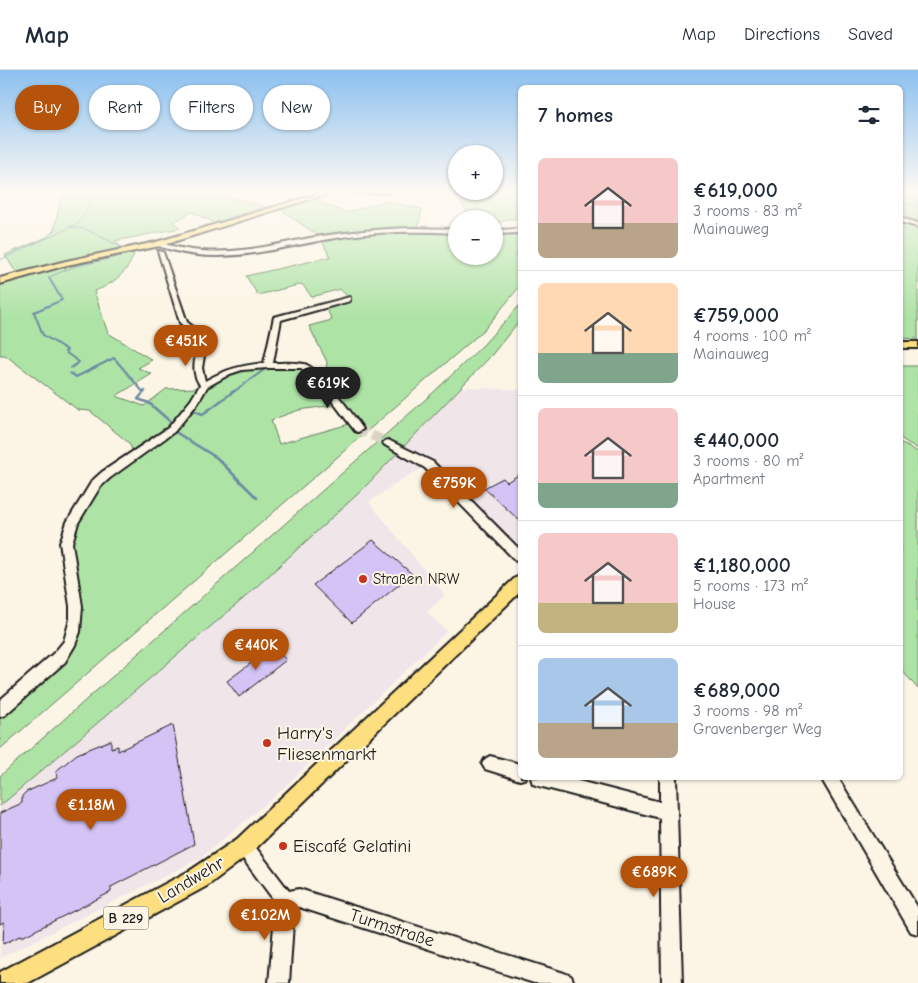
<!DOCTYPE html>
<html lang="en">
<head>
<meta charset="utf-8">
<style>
  :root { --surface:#fff; --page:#f6f6f7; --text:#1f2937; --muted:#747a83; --line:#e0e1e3; --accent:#b45309 }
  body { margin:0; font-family:"Comic Neue",sans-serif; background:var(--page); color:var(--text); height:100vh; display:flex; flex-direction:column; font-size:19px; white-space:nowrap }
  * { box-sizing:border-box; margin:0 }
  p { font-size:16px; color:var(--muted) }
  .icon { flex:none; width:28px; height:28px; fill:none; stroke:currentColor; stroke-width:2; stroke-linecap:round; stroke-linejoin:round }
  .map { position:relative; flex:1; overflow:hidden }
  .details { position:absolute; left:518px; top:15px; width:385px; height:695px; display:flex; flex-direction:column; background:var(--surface); border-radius:8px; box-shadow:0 1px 4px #0004 }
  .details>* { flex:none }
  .hud { position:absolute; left:15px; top:15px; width:428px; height:45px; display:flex; gap:10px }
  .controls { position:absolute; left:448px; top:75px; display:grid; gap:10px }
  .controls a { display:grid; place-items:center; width:55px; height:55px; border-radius:50%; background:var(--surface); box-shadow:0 1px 4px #0004; font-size:25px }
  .price { position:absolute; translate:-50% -42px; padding:0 11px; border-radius:18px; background:var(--accent); color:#fff; font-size:16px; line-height:32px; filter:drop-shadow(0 1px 2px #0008) }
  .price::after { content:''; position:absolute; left:50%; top:30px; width:15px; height:11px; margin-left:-8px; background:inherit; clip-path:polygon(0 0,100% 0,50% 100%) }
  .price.on { background:#222; color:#fff }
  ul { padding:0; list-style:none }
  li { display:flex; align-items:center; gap:15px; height:125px; padding:0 20px }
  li+li { border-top:1px solid var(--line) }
  li span { display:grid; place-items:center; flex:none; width:140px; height:100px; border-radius:8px; color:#555 }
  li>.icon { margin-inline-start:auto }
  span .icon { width:60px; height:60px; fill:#fffc; stroke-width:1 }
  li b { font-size:21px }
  h2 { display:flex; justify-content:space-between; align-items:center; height:60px; padding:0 20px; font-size:21px }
  .pill { padding:0 18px; border-radius:22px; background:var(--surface); box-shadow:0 1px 4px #0004; font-size:18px; line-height:45px }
  .pill.on { background:var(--accent); color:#fff }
  header { display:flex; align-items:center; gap:30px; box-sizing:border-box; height:70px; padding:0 25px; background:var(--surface); border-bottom:1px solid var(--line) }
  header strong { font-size:24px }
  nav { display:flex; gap:28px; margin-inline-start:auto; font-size:18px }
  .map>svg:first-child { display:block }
  .built { fill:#f0e6ea }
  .green { fill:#aee3a6; stroke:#658061 }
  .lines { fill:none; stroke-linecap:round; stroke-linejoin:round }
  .stream-far2 { stroke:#6b89a2; stroke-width:1 }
  .stream-far1 { stroke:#6b89a2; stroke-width:2 }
  .stream { stroke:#6b89a2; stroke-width:2.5 }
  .building { fill:#d4c4f6; stroke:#1c1c1c }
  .minor-tunnel { stroke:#dad4c7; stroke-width:10; stroke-dasharray:10 5; stroke-linecap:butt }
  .minor-casing { stroke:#1c1c1c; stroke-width:4 }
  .major-casing { stroke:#1c1c1c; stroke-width:4 }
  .minor { fill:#fcf5e5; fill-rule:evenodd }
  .major { fill:#fedf80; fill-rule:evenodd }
  .poi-dot { fill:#c8321e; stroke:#fcf5e5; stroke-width:2 }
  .labels { text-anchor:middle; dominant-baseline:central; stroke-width:4; stroke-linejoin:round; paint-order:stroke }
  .shield { fill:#fcf5e5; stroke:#5f5d58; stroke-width:1 }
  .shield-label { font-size:14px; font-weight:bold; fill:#1c1c1c }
  .poi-label { font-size:15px; fill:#1c1c1c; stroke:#fcf5e5; text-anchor:start }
  .near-poi-label { font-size:18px; fill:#1c1c1c; stroke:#fcf5e5; text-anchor:start }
  .near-street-label { font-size:18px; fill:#1c1c1c; stroke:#fcf5e5 }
</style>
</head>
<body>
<header>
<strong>Map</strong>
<nav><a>Map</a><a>Directions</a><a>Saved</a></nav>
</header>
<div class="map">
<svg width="918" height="913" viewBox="0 0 918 913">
  <rect width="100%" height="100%" fill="#fcf5e5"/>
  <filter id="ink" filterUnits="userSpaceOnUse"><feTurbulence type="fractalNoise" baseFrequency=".02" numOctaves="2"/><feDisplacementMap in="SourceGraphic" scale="10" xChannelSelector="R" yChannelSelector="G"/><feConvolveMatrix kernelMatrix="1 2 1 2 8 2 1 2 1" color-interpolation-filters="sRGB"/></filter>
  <g filter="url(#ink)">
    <!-- built -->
    <path class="built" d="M460,317L520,320V482L431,394L402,409L369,432L445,525L427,542L447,561L273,728L201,788L0,888V736L243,529L360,422Z"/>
    <!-- green -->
    <path class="green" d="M63,121H268L263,128L237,121L225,126L266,137L215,153L192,142L173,152L180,158L115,171L123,180L17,204L5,185L47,167L54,160Z
      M477,121H520V148L508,149L494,155V149H472L460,132L476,128Z
      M900,121H918V154L914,157L918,159V269L900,268Z
      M314,129L346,143L385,131L422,139L418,157L317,165L279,138Z
      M424,160L456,162V186H494V163L520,162V176L516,185L520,186V216L484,260L0,679V644L74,580L81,553L72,462L99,414L169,367L201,327L207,315L227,304L242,300L285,296L301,298L312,306L335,335L299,340L271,350L279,374L356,352L315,302L326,299L327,292L309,256L332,250L326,238L351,230L340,219L312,227L302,214L258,225L246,206L330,187L321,169Z
      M134,182C131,200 111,216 94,221L108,263L152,290L138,298L152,304L116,326L144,336L166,319L199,318L180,348L134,384L129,373L90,341L78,340L5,285H0V213L64,195Z
      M520,235V250L490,287L360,422L243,529L0,736V706L436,320L482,276Z
      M900,296H918V379L900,368Z
      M900,372L918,382V619L900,598Z"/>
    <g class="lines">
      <!-- stream-far2 -->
      <path class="stream-far2" d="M902,121L918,122
        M900,132L918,136
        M70,157L85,159L126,179
        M0,190L77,154L86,144L93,121
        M50,209L49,207L73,197L126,185L129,182"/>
      <!-- stream-far1 -->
      <path class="stream-far1" d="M49,208L62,230L34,242L43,265L67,280L65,282L79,292L71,298
        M70,303L76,307L114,288L144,323
        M232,323L268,297"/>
      <!-- stream -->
      <path class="stream" d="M145,321L138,329L149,333L174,355
        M190,342L192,340L203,344L234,321
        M177,363L217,388L257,428
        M140,387L174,361"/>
    </g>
    <!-- building -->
    <path class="building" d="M520,404V451L484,418L503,408L507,412Z
      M373,470L412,504L352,553L313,515Z
      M274,576L286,590L239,627L227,611Z
      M173,655L194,774L111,817V822L22,867V865L3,874L4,852L0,854V743L22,733V726L26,722L57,708L56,701L77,684L111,670V678L118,676V681Z"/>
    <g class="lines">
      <!-- minor-tunnel -->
      <path class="minor-tunnel" d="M358,359L388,373"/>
      <!-- minor casing -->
      <g class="minor-casing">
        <path id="minor" d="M349,121H389L386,123H351Z
          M900,148L918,153V157L900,152Z
          M410,158L456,159V163C420,161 385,161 349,166C292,173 230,197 172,180C166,178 159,177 154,174L157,172C172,176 186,180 202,181C240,184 278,174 315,167C347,162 378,159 410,158Z
          M520,159V163L494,164V160Z
          M158,181L163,182L187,252L207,268L202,298L205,311C226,299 240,296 264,293L274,247L350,227V231L281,250L273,293C282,293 294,292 304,294C319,297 353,345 363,359L358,362L355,361L327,324L309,304L301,298H268L242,300L230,304L207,317L198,333L174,362L110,408L100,417L78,453L72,473L82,536L80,562L75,575L65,592L5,645L0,647V630L55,582L64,571L70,549V536L60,473L67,452L92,411L102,402L168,358L191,330L200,315C189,299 197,286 199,269L180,253Z
          M388,370L433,392L520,480V493L516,491L425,398L385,375L383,373L385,371Z
          M490,686L520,694V708H526L520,710L485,699L482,694L485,689Z
          M531,708H567L660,732V708H676L682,913H662L660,748L539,716L533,714Z
          M821,708H838L918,838V864L911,862Z
          M244,768L250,770L289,821L299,819L564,903L571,906L574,913H534L299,837L294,838L289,913H269L276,833L238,782L236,776L238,770Z"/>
      </g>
      <!-- major casing -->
      <g class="major-casing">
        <path id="major" d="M328,121H336L160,176L67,195L0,214V208L66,191L156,172Z
          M900,272H918V278H900Z
          M520,506V522L251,783L207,816L28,913H0V902L191,800L237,769L515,508Z"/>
      </g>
      <!-- minor -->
      <use href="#minor" class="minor"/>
      <!-- major -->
      <use href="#major" class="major"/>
    </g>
  </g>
  <!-- sky -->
  <linearGradient id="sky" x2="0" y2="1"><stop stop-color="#8bc0f0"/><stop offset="0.49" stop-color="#fefaf3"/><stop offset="1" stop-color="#fefaf3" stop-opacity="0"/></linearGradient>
  <rect width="918" height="248" fill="url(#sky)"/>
  <!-- markers -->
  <g class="poi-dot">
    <circle cx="363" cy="509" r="5"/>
    <circle cx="267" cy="673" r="5"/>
    <circle cx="283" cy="776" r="5"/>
  </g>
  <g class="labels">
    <!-- shield labels -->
    <rect class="shield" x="103.5" y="836.5" width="45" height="23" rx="4"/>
    <g class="shield-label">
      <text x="126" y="848">B 229</text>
    </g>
    <!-- poi labels -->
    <g class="poi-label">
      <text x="373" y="509">Straßen NRW</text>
    </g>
    <!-- near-poi labels -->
    <g class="near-poi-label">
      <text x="277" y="663">Harry's<tspan x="277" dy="21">Fliesenmarkt</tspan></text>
      <text x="293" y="776">Eiscafé Gelatini</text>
    </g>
    <!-- near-street labels -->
    <g class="near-street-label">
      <text transform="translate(191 810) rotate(-31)">Landwehr</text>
      <text transform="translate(392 858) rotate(18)">Turmstraße</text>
    </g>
  </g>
</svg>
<div class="controls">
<a>+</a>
<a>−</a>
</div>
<b class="price" style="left:186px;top:297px">€451K</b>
<b class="price on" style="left:328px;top:339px">€619K</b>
<b class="price" style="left:454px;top:439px">€759K</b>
<b class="price" style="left:256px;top:601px">€440K</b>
<b class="price" style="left:91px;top:761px">€1.18M</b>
<b class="price" style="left:654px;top:828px">€689K</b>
<b class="price" style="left:265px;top:871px">€1.02M</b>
<div class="hud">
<a class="pill on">Buy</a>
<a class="pill">Rent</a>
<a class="pill">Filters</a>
<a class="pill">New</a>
</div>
<section class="details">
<h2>7 homes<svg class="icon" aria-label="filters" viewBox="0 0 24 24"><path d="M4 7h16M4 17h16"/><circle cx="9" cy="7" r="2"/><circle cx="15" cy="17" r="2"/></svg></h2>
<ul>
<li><span style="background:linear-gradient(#f6c9c9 65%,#b9a48a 0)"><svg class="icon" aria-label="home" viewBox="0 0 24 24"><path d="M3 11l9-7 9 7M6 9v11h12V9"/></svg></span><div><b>€619,000</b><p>3 rooms · 83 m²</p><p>Mainauweg</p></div></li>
<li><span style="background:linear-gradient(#ffd9b3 70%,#7fa58c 0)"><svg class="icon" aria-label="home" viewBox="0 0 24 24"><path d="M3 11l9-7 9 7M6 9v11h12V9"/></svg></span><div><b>€759,000</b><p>4 rooms · 100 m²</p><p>Mainauweg</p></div></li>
<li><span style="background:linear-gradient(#f6c9c9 75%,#7fa58c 0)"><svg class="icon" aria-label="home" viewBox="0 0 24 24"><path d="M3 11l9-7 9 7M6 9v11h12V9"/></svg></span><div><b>€440,000</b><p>3 rooms · 80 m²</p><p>Apartment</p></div></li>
<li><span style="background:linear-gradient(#f6c9c9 70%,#c2b280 0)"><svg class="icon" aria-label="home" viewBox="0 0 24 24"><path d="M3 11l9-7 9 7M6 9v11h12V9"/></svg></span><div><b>€1,180,000</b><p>5 rooms · 173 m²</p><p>House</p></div></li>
<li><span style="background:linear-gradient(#a9c7e8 65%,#b9a48a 0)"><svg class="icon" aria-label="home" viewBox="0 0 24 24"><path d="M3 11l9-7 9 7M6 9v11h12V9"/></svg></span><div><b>€689,000</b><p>3 rooms · 98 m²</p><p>Gravenberger Weg</p></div></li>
</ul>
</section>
</div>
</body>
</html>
